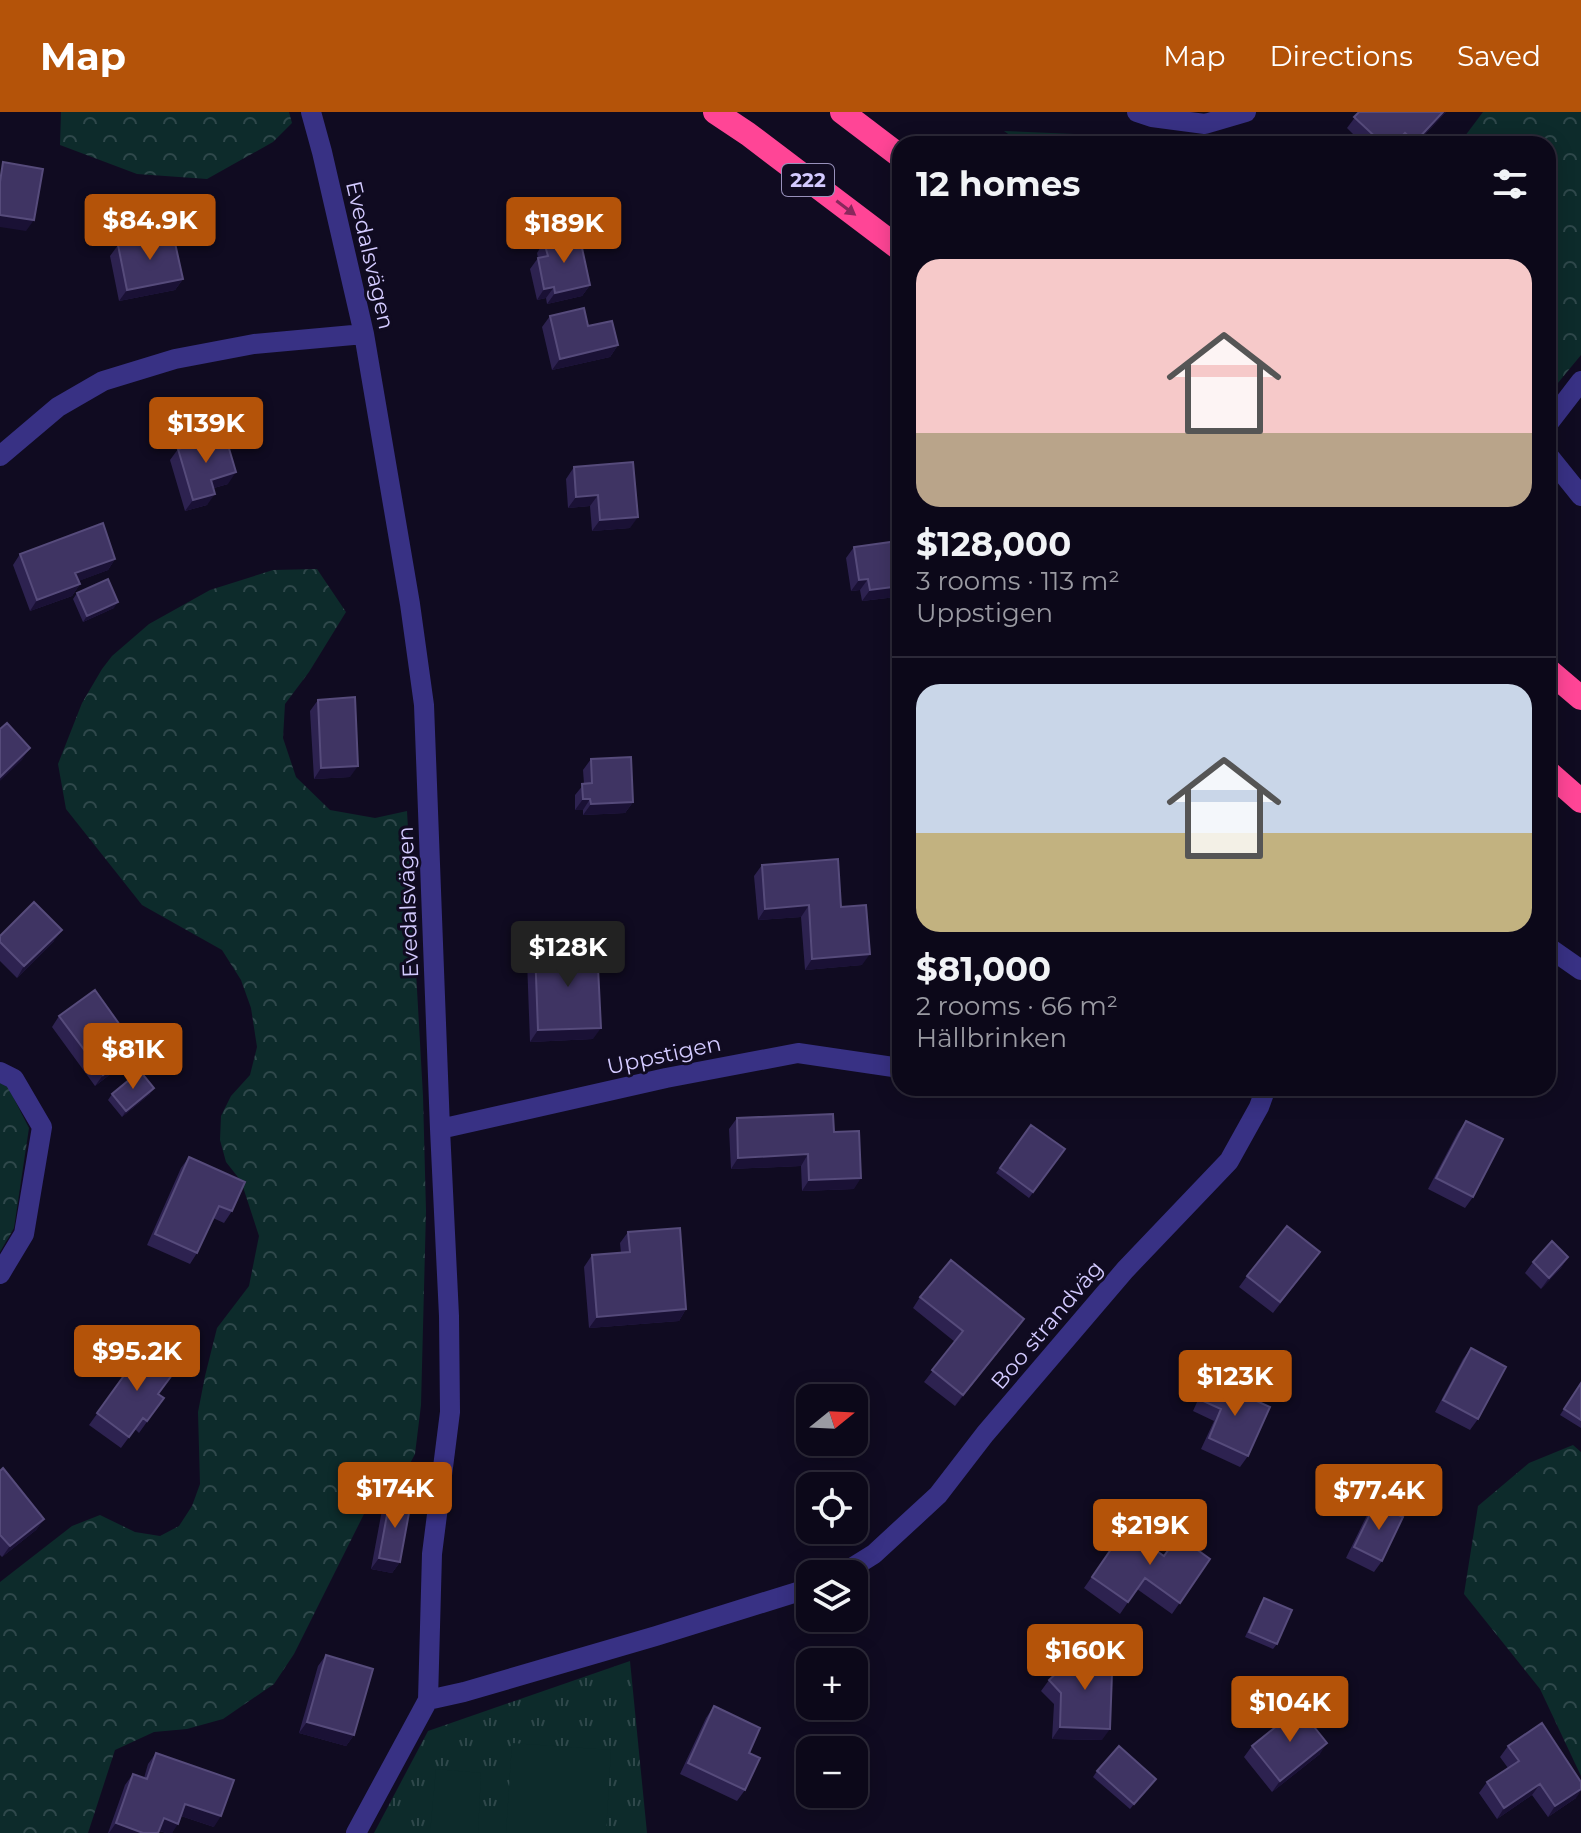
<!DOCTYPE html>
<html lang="en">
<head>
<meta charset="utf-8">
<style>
  :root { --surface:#0c0819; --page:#151122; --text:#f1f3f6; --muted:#9a9aa2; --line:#2c2938; --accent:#b45309 }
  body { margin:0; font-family:Montserrat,sans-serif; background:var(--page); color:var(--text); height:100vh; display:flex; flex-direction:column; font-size:30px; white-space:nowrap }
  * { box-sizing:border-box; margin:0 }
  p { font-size:26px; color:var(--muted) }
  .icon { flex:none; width:44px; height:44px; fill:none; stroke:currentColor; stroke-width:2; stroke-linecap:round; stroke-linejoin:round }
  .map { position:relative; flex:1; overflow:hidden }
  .panel { position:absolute; left:892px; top:24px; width:664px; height:960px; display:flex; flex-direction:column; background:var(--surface); border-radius:24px; box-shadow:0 4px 20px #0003,0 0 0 2px var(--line) }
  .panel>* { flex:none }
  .needle { width:52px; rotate:72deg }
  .tools { position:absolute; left:796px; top:1272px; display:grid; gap:16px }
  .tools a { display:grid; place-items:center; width:72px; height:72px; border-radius:16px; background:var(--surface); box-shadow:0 4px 20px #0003,0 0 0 2px var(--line); font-size:40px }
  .price { position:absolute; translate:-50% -68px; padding:0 18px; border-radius:8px; background:var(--accent); color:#fff; font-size:26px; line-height:52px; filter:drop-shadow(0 2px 4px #0008) }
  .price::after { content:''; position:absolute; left:50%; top:48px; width:24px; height:18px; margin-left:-12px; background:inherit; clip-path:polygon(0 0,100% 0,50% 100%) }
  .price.current { background:#222; color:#fff }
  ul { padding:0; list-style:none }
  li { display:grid; align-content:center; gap:16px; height:424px; padding:0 24px }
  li+li { border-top:2px solid var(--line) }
  li span { display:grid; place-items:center; height:248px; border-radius:24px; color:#555 }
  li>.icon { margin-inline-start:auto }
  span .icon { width:144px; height:144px; fill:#fffc; stroke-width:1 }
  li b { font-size:34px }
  h2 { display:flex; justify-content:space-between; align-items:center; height:96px; padding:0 24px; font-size:34px }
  header { display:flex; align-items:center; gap:48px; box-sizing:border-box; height:112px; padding:0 40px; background:var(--accent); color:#fff }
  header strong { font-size:38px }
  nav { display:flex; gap:44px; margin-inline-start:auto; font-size:28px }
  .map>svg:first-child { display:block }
  .grass { fill:url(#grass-tufts) }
  .forest { fill:url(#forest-crowns) }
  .park { fill:#0d2b2b }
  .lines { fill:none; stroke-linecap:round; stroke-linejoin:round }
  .minor { stroke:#383184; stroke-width:20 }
  .motorway { stroke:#ff4596; stroke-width:24 }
  .wall { fill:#2d2250 }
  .shaded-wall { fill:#1a1135 }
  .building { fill:#3f3463; stroke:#564b7b; stroke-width:2 }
  .oneway { fill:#88285c }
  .labels { text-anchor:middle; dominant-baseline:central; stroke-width:6; stroke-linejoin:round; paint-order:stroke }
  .shield { fill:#100b21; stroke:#9891bc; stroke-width:2 }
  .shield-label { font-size:20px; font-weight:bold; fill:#d3caff }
  .street-label { font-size:22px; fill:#d3caff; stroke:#100b21 }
</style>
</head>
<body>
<header>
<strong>Map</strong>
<nav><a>Map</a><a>Directions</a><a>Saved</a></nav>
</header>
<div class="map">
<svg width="1581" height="1721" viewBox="0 0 1581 1721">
  <defs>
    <pattern id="grass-tufts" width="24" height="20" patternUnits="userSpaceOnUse" patternTransform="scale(2)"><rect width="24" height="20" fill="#0d2b2b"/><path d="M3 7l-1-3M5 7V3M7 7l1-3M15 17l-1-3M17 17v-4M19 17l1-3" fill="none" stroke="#2f484b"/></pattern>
    <pattern id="forest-crowns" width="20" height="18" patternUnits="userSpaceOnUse" patternTransform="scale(2)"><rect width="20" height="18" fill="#0d2b2b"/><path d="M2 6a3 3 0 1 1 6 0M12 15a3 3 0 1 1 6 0" fill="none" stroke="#2f484b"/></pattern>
  </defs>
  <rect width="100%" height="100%" fill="#100b21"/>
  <!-- grass -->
  <path class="grass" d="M630,1549L647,1721H374L428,1619Z"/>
  <!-- forest -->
  <path class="forest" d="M61,0H289L292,11L273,30L207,67L137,62L60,33Z
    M1483,0H1581V243L1548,283V32H1459Z
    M1004,19L1167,26L1269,28L1273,32H1022Z
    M317,457L346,500L309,560L285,592L283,626L296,665L330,698L375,706L407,699L423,984L426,1099L421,1293L415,1342L404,1363L374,1382L294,1542L274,1572L223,1607L187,1617L154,1620L115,1638L88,1721H0V1470L72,1414L100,1403L135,1420L160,1424L179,1414L192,1394L200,1372L198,1300L205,1264L217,1216L249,1174L259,1124L241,1069L226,1050L220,1028L221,1004L231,984L250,963L257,935L251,896L241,868L222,838L142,793L66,697L58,652L82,591L102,557L112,544L149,512L210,478L273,458Z
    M0,971L8,975L29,1016L14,1116L0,1140Z
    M1573,1333L1581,1340V1664L1540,1577L1464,1482L1478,1394L1529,1351Z"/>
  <!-- park -->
  <path class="park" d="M512,1631L611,1638L606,1721H506Z
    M436,1657L481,1661L478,1721H430Z"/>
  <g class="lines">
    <!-- minor -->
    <path class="minor" d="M311,0L322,40L364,222L410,492L424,593L440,1017L449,1204L450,1300L432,1442L428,1588
      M1137,0L1152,5L1205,12L1246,0
      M1548,312L1581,269
      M1548,343L1581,384
      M0,344L58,295L103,269L175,247L254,232L364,222
      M1548,835L1581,858
      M0,960L14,967L42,1015L24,1122L0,1162
      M440,1017L666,966L798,941L900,956
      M842,1462L874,1442L938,1383L985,1322L1125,1158L1229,1049L1259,995L1266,976
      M356,1721L428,1588L464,1580L656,1524L810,1476"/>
    <!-- motorway -->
    <path class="motorway" d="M715,0L748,22L900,137
      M842,0L900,44
      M1548,558L1581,586
      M1548,660L1581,689"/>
  </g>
  <!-- wall -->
  <path class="wall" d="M1359,0H1446L1416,32H1363L1347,16Z
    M544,130L590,173L582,184L547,192L546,186L537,188L530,157L538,146L537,141Z
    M118,133L183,167L175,178L119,189L110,144Z
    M550,204L588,214L618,233L610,245L552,258L542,215Z
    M178,337L228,372L214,376L207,393L185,399L170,348Z
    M574,355L630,416L592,419L590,394L568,396L566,367Z
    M854,435L896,485L862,489L860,478L851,479L846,446Z
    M20,442L115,447L108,458L78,469L80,472L72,484L30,499L13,453Z
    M77,481L114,496L83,510L73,487Z
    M318,588L350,665L314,667L310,599Z
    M591,647L633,690L625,701L583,703V698H575V683L584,672L583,658Z
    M762,753L841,795L862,853L805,858L801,805L758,808L754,764Z
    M0,824L54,829L17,866L0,849Z
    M535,837L593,927L530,930L527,848Z
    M59,904L129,948L95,974L52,915Z
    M112,982H150L122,1005L108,988Z
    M737,1006L834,1020L854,1077L802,1079L801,1054L731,1057L729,1017Z
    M1466,1009L1473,1085L1465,1096L1428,1077L1458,1020Z
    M1031,1013L1065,1037L1029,1086L996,1061Z
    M189,1045L232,1099L224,1111L213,1106L197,1141L190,1152L147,1133L181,1056Z
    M628,1120L686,1197L679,1209L589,1216L584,1155L592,1143L621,1141L620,1131Z
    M1320,1140L1273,1201L1239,1175L1247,1164Z
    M1568,1145L1561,1156L1541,1177L1525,1161L1533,1150Z
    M920,1185L1016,1218L955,1294L924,1270L955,1230L913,1196Z
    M144,1236L158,1282L164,1286L139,1321L135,1317L121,1336L89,1313Z
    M1471,1236L1478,1307L1470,1318L1435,1300L1463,1247Z
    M1210,1268L1248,1344L1240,1355L1201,1337L1214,1309L1193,1299L1202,1279Z
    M1581,1271V1316L1560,1303Z
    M0,1359L44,1407L36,1418L2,1445L0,1443Z
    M390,1387L400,1450L392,1461L371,1457L382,1398Z
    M1375,1392L1382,1449L1374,1460L1346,1446L1367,1403Z
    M1125,1417L1164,1444L1210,1447L1172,1502L1137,1477L1120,1502L1084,1476Z
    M1264,1486L1277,1532L1273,1537L1245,1525L1260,1492Z
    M326,1543L354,1623L346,1634L299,1621L318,1554Z
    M1049,1568L1102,1628L1052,1627L1054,1592L1041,1579Z
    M714,1594L749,1641L745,1678L737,1689L680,1662L706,1606Z
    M1252,1634L1320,1642L1272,1680L1244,1645Z
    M1508,1634L1576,1686L1548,1705L1532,1683L1497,1707L1479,1681L1487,1670L1508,1656L1500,1645Z
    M156,1641L214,1715L181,1704L172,1721H166L159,1719L158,1721H108L125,1673L133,1662L144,1666L148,1652Z
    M1097,1659L1156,1667L1130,1697L1093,1665Z"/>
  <!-- shaded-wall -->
  <path class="shaded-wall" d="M1443,0H1446L1416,32H1413Z
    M0,103L34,108L26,119L0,115Z
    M183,167L175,178L119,189L127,178Z
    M590,173L582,184L547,192L555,181Z
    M554,175L546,186L537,188L544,177Z
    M618,233L610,245L552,258L560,247Z
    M236,360L228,372L203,379L211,368Z
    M215,382L207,393L185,399L193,388Z
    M598,383L590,394L568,396L576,385Z
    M638,405L630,416L592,419L600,408Z
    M115,447L108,458L68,473L75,461Z
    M868,467L860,478L851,479L859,468Z
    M80,472L72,484L30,499L37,488Z
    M900,474V478L896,485L862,489L870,478Z
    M118,490L114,496L83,510L87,504Z
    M30,636L22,648L0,669V665Z
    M358,654L350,665L314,667L321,656Z
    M583,687H590L583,698H575Z
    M633,690L625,701L583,703L591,692Z
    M809,793L801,805L758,808L765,797Z
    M62,818L54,829L17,866L24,854Z
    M870,842L862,853L805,858L812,847Z
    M601,916L593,927L530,930L538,918Z
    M137,937L129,948L95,974L103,963Z
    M154,976L150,982L122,1005L126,999Z
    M808,1042L801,1054L731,1057L738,1046Z
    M861,1066L854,1077L802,1079L809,1068Z
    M1568,1145L1561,1156L1541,1177L1549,1166Z
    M686,1197L679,1209L589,1216L597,1205Z
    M1024,1207L1016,1218L955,1294L963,1283Z
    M44,1407L36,1418L2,1445L10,1434Z
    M379,1446L400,1450L392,1461L371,1457Z
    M307,1610L354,1623L346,1634L299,1621Z
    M1060,1615L1110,1617L1102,1628L1052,1627Z
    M1327,1631L1320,1642L1272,1680L1280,1669Z
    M1540,1672L1532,1683L1497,1707L1504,1696Z
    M1581,1677V1679L1576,1686L1548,1705L1555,1694Z
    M185,1692L221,1704L214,1715L178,1703Z
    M164,1706L178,1712L172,1721H166L156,1717Z
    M116,1711L143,1721H109Z"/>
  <!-- building -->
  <path class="building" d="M1359,0H1443L1415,30L1405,21L1394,32H1383L1354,5Z
    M3,50L43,57L34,108L0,103V70Z
    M173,122L183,167L127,178L118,133Z
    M579,122L590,173L555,181L554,175L544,177L538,146L548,144L544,130Z
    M584,196L588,214L612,209L618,233L560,247L550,204Z
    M225,323L236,360L211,368L215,382L193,388L178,337Z
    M633,350L638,405L600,408L598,383L576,385L574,355Z
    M103,411L115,447L75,461L80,472L37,488L20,442Z
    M898,429L900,447V474L870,478L868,467L859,468L854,435Z
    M108,467L118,490L87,504L77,481Z
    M355,585L358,654L321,656L318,588Z
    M7,611L30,636L0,665V617Z
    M631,645L633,690L591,692L590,687H583L582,672L592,671L591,647Z
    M838,747L841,795L866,793L870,842L812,847L809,793L765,797L762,753Z
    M34,790L62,818L24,854L0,830V824Z
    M597,835L601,916L538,918L535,837Z
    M95,878L137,937L103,963L59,904Z
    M140,959L154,976L126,999L112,982Z
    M833,1002L834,1020L859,1019L861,1066L809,1068L808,1042L738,1046L737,1006Z
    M1466,1009L1503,1027L1473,1085L1436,1066Z
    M1031,1013L1065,1037L1033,1080L1000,1056Z
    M189,1045L245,1070L232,1099L219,1094L197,1141L155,1122Z
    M1287,1114L1320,1140L1280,1190L1247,1164Z
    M680,1116L686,1197L597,1205L592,1143L630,1140L628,1120Z
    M1552,1129L1568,1145L1549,1166L1533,1150Z
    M951,1148L1024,1207L963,1283L932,1258L963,1219L920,1185Z
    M144,1236L175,1259L158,1282L164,1286L147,1309L143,1306L129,1325L97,1301Z
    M1471,1236L1506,1255L1478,1307L1443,1288Z
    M1210,1268L1270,1295L1248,1344L1209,1326L1221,1297L1201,1288Z
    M1581,1271V1308L1564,1297Z
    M3,1356L44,1407L10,1434L0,1423V1359Z
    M390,1387L411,1390L400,1450L379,1446Z
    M1375,1392L1403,1405L1382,1449L1354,1435Z
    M1125,1417L1164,1444L1178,1424L1210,1447L1180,1491L1145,1466L1128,1490L1092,1465Z
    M1264,1486L1292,1498L1277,1532L1249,1520Z
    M1086,1534L1112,1561L1110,1617L1060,1615L1061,1581L1049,1568Z
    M326,1543L373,1557L354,1623L307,1610Z
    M714,1594L760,1616L749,1641L760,1646L745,1678L688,1651Z
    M1299,1596L1327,1631L1280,1669L1252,1634Z
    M1542,1611L1581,1670V1677L1555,1694L1540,1672L1504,1696L1487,1670L1519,1649L1508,1634Z
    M1119,1634L1156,1667L1134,1692L1097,1659Z
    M156,1641L234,1668L221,1704L185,1692L178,1712L164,1706L158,1721H143L116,1711L133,1662L147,1667Z"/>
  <!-- one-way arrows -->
  <defs><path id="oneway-solid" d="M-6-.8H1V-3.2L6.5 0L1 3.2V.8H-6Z" transform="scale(2)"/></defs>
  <use class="oneway" href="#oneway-solid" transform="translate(846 96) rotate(37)"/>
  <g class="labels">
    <!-- shield labels -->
    <rect class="shield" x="782" y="52" width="52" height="32" rx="6"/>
    <g class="shield-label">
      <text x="808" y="68">222</text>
    </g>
    <!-- street labels -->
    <g class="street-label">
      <text transform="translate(370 143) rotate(77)">Evedalsvägen</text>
      <text transform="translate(408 790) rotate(-92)">Evedalsvägen</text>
      <text transform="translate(664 943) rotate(-12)">Uppstigen</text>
      <text transform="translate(1047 1213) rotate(-50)">Boo strandväg</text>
    </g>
  </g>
</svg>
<div class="tools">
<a><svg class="needle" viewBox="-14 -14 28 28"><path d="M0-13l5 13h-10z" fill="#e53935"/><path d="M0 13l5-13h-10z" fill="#9a9aa2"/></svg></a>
<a><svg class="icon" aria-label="locate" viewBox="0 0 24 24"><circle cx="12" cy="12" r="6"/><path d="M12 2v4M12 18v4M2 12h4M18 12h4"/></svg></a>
<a><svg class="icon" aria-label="layers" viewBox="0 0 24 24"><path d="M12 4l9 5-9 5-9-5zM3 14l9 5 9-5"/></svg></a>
<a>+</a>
<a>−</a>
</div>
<b class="price" style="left:150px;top:150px">$84.9K</b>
<b class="price" style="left:564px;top:153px">$189K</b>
<b class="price" style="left:206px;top:353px">$139K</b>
<b class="price current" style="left:568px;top:877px">$128K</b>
<b class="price" style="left:133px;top:979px">$81K</b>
<b class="price" style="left:137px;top:1281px">$95.2K</b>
<b class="price" style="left:1235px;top:1306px">$123K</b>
<b class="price" style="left:395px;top:1418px">$174K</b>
<b class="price" style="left:1379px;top:1420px">$77.4K</b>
<b class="price" style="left:1150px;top:1455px">$219K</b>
<b class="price" style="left:1085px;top:1580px">$160K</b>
<b class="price" style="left:1290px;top:1632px">$104K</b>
<section class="panel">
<h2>12 homes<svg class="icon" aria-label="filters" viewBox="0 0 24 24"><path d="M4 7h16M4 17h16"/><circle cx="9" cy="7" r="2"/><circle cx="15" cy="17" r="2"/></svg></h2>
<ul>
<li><span style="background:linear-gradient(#f6c9c9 70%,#b9a48a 0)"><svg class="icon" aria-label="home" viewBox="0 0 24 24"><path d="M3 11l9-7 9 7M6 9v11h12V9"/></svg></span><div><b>$128,000</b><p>3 rooms · 113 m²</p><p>Uppstigen</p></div></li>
<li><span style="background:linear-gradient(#c9d6e8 60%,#c2b280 0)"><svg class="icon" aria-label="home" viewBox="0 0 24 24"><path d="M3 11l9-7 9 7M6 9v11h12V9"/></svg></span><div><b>$81,000</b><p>2 rooms · 66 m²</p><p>Hällbrinken</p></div></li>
</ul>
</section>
</div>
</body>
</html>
